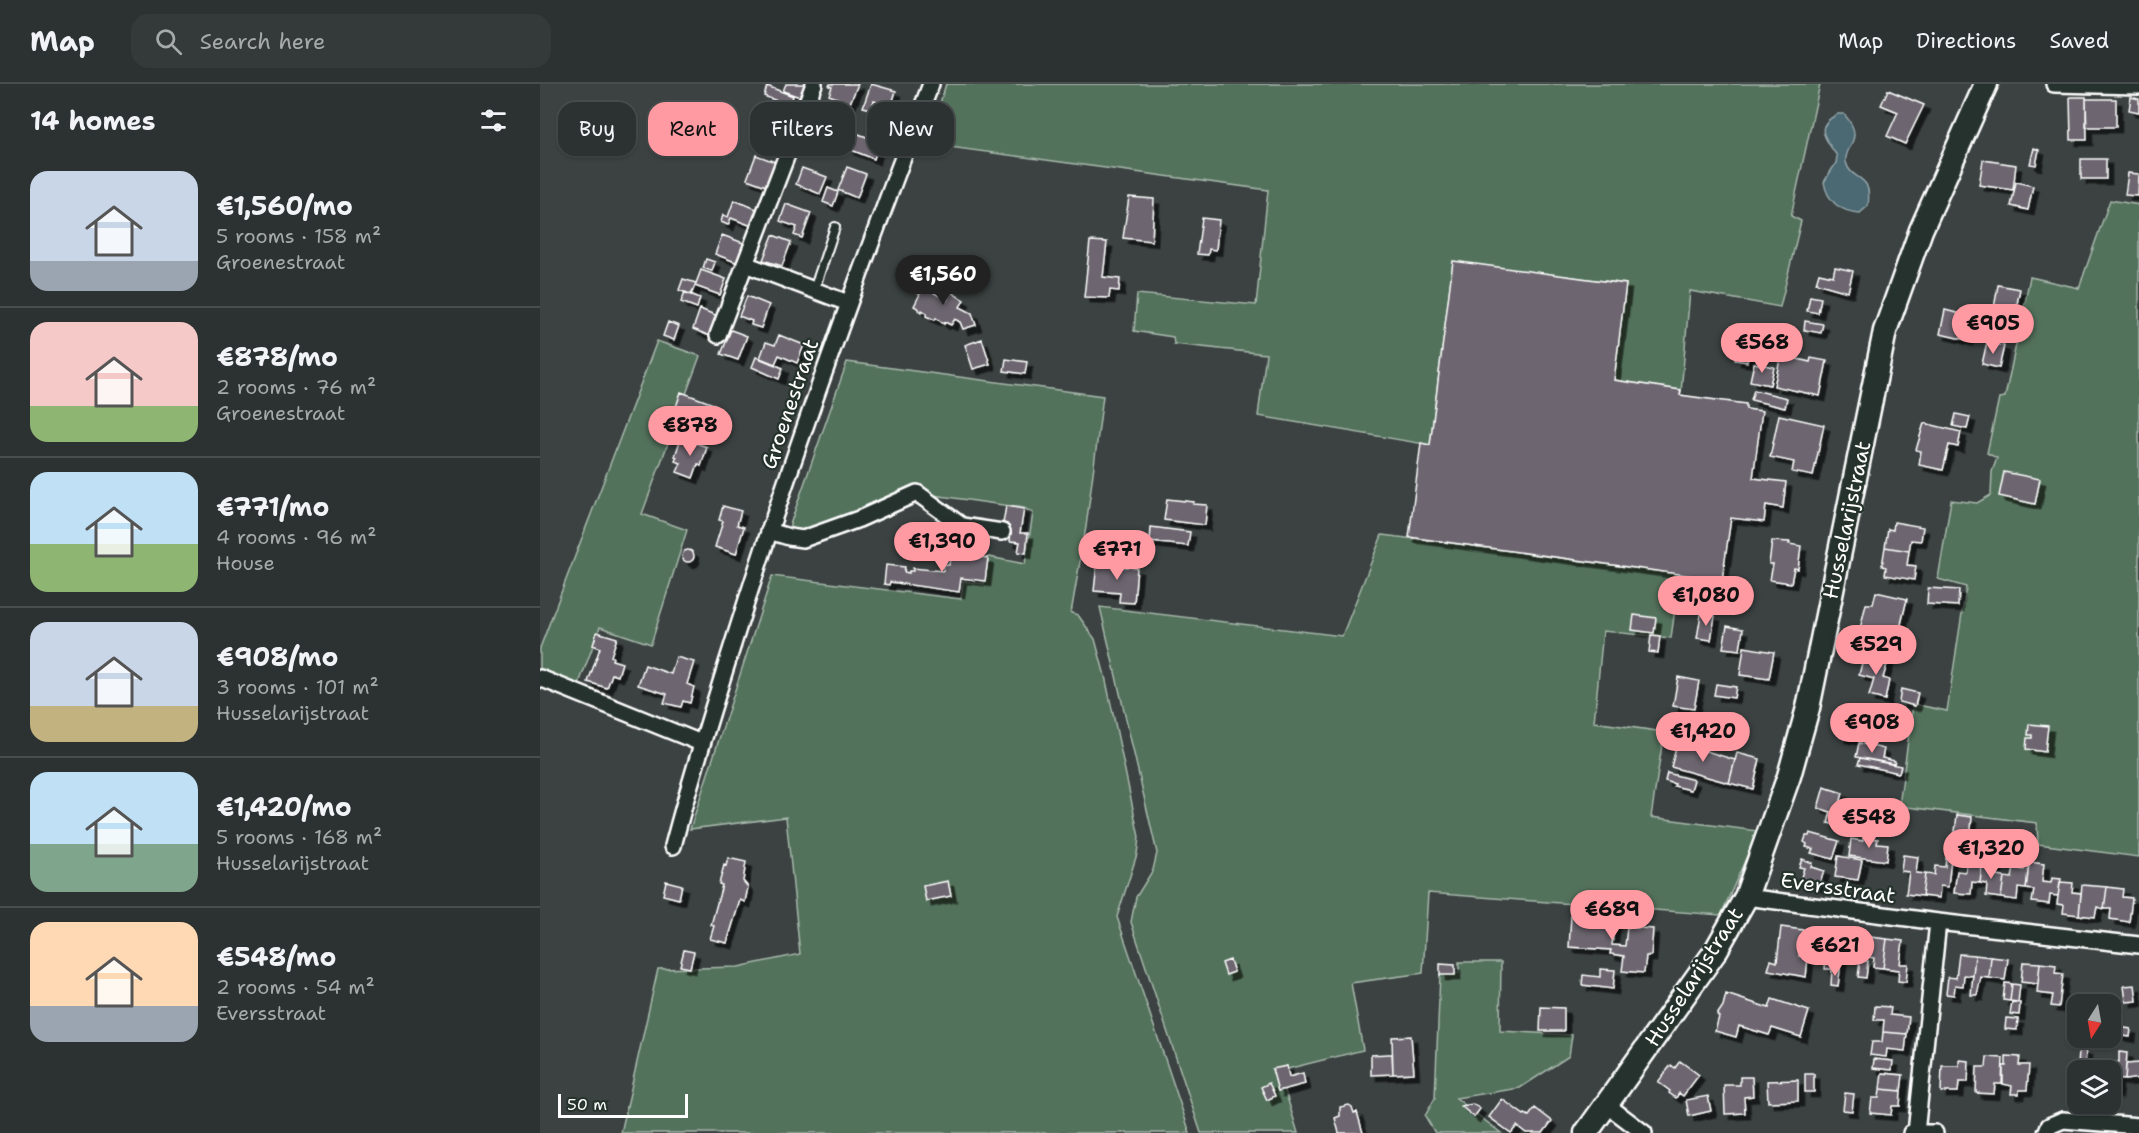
<!DOCTYPE html>
<html lang="en">
<head>
<meta charset="utf-8">
<style>
  :root { --surface:#2c3231; --page:#343a39; --text:#f1f3f6; --muted:#a6aaab; --line:#484d4d; --accent:#ff9aa2 }
  body { margin:0; font-family:"Shantell Sans",sans-serif; background:var(--page); color:var(--text); height:100vh; display:flex; flex-direction:column; font-size:22px; white-space:nowrap }
  * { box-sizing:border-box; margin:0 }
  p { font-size:20px; color:var(--muted) }
  .icon { flex:none; width:33px; height:33px; fill:none; stroke:currentColor; stroke-width:2; stroke-linecap:round; stroke-linejoin:round }
  .map { position:relative; flex:1; overflow:hidden }
  .panel { display:flex; flex-direction:column; background:var(--surface); width:540px }
  .panel>* { flex:none }
  .top-card { position:absolute; left:18px; top:18px; width:570px; height:54px; display:flex; gap:12px }
  .needle { width:39px; rotate:191deg }
  .controls { position:absolute; left:1527px; top:910px; display:grid; gap:12px }
  .controls a { display:grid; place-items:center; width:54px; height:54px; border-radius:12px; background:var(--surface); box-shadow:0 2px 4px #0004,0 0 0 2px var(--line); font-size:30px }
  .scale { position:absolute; left:18px; bottom:15px; width:130px; box-sizing:border-box; padding-left:6px; border:3px solid #fff; border-top:0; font-size:16px; line-height:21px; white-space:nowrap; color:#fff; -webkit-text-stroke:4px #26332d; paint-order:stroke }
  .price { position:absolute; translate:-50% -51px; padding:0 14px; border-radius:21px; background:var(--accent); color:#111; font-size:20px; line-height:39px; filter:drop-shadow(0 2px 3px #0008) }
  .price::after { content:''; position:absolute; left:50%; top:36px; width:18px; height:14px; margin-left:-9px; background:inherit; clip-path:polygon(0 0,100% 0,50% 100%) }
  .price.active { background:#222; color:#fff }
  ul { padding:0; list-style:none }
  li { display:flex; align-items:center; gap:18px; height:150px; padding:0 30px }
  li+li { border-top:2px solid var(--line) }
  li span { display:grid; place-items:center; flex:none; width:168px; height:120px; border-radius:18px; color:#555 }
  li>.icon { margin-inline-start:auto }
  span .icon { width:72px; height:72px; fill:#fffc; stroke-width:1 }
  li b { font-size:26px }
  h2 { display:flex; justify-content:space-between; align-items:center; height:72px; padding:0 30px; font-size:26px }
  .tag { padding:0 21px; border-radius:18px; background:var(--surface); box-shadow:0 2px 4px #0004,0 0 0 2px var(--line); font-size:21px; line-height:54px }
  .tag.active { background:var(--accent); color:#111 }
  header { display:flex; align-items:center; gap:36px; box-sizing:border-box; height:84px; padding:0 30px; background:var(--surface); border-bottom:2px solid var(--line) }
  header strong { font-size:28px }
  nav { display:flex; gap:33px; margin-inline-start:auto; font-size:21px }
  .search { width:420px; height:54px; background:var(--page); display:flex; align-items:center; gap:15px; box-sizing:border-box; padding:0 21px; border-radius:18px; color:var(--muted); font-size:22px }
  main { display:flex; flex:1; min-height:0 }
  .map>svg:first-child { display:block }
  .green { fill:#52725b; stroke:#a8b8ad; stroke-width:1.5 }
  .water { fill:#4c6973; stroke:#94a5ab; stroke-width:1.5 }
  .building { fill:#6d6670; stroke:#fff; stroke-width:1.5; filter:url(#shadow) }
  .lines { fill:none; stroke-linecap:round; stroke-linejoin:round }
  .lane-casing { stroke:#fff; stroke-width:12 }
  .street-casing { stroke:#fff; stroke-width:20 }
  .secondary-casing { stroke:#fff; stroke-width:27 }
  .lane { stroke:#26332d; stroke-width:8 }
  .street { stroke:#26332d; stroke-width:15 }
  .secondary { stroke:#26332d; stroke-width:22 }
  .labels { text-anchor:middle; dominant-baseline:central; stroke-width:4.5; stroke-linejoin:round; paint-order:stroke }
  .street-label { font-size:21px; fill:#fff; stroke:#26332d }
</style>
</head>
<body>
<header>
<strong>Map</strong>
<div class="search"><svg class="icon" aria-label="search" viewBox="0 0 24 24"><circle cx="10" cy="10" r="6"/><path d="M15 15l6 6"/></svg>Search here</div>
<nav><a>Map</a><a>Directions</a><a>Saved</a></nav>
</header>
<main>
<section class="panel">
<h2>14 homes<svg class="icon" aria-label="filters" viewBox="0 0 24 24"><path d="M4 7h16M4 17h16"/><circle cx="9" cy="7" r="2"/><circle cx="15" cy="17" r="2"/></svg></h2>
<ul>
<li><span style="background:linear-gradient(#c9d6e8 75%,#9aa5b1 0)"><svg class="icon" aria-label="home" viewBox="0 0 24 24"><path d="M3 11l9-7 9 7M6 9v11h12V9"/></svg></span><div><b>€1,560/mo</b><p>5 rooms · 158 m²</p><p>Groenestraat</p></div></li>
<li><span style="background:linear-gradient(#f6c9c9 70%,#8fb573 0)"><svg class="icon" aria-label="home" viewBox="0 0 24 24"><path d="M3 11l9-7 9 7M6 9v11h12V9"/></svg></span><div><b>€878/mo</b><p>2 rooms · 76 m²</p><p>Groenestraat</p></div></li>
<li><span style="background:linear-gradient(#bfe0f5 60%,#8fb573 0)"><svg class="icon" aria-label="home" viewBox="0 0 24 24"><path d="M3 11l9-7 9 7M6 9v11h12V9"/></svg></span><div><b>€771/mo</b><p>4 rooms · 96 m²</p><p>House</p></div></li>
<li><span style="background:linear-gradient(#c9d6e8 70%,#c2b280 0)"><svg class="icon" aria-label="home" viewBox="0 0 24 24"><path d="M3 11l9-7 9 7M6 9v11h12V9"/></svg></span><div><b>€908/mo</b><p>3 rooms · 101 m²</p><p>Husselarijstraat</p></div></li>
<li><span style="background:linear-gradient(#bfe0f5 60%,#7fa58c 0)"><svg class="icon" aria-label="home" viewBox="0 0 24 24"><path d="M3 11l9-7 9 7M6 9v11h12V9"/></svg></span><div><b>€1,420/mo</b><p>5 rooms · 168 m²</p><p>Husselarijstraat</p></div></li>
<li><span style="background:linear-gradient(#ffd9b3 70%,#9aa5b1 0)"><svg class="icon" aria-label="home" viewBox="0 0 24 24"><path d="M3 11l9-7 9 7M6 9v11h12V9"/></svg></span><div><b>€548/mo</b><p>2 rooms · 54 m²</p><p>Eversstraat</p></div></li>
</ul>
</section>
<div class="map">
<svg width="1599" height="1049" viewBox="0 0 1599 1049">
  <defs>
    <filter id="shadow"><feDropShadow dx="5.5" dy="5.5" stdDeviation="0" flood-color="#0009"/></filter>
  </defs>
  <rect width="100%" height="100%" fill="#3b4241"/>
  <filter id="ink" filterUnits="userSpaceOnUse"><feTurbulence type="fractalNoise" baseFrequency=".0167" numOctaves="2"/><feDisplacementMap in="SourceGraphic" scale="12" xChannelSelector="R" yChannelSelector="G"/><feConvolveMatrix kernelMatrix="1 2 1 2 8 2 1 2 1" color-interpolation-filters="sRGB"/></filter>
  <g filter="url(#ink)">
    <!-- green -->
    <path class="green" d="M406,0H1280L1251,132L1261,137L1240,223L1150,207L1141,308L1074,296L1086,200L913,178L890,361L718,332L726,270L634,260L633,253L594,247L597,210L716,221L728,106L387,60Z
      M1570,116L1599,121V773L1498,760L1497,739L1359,722L1373,620L1407,627L1426,503L1398,495L1411,416L1437,419L1451,411L1452,388L1457,374L1447,369L1459,314L1465,313L1490,193L1539,204Z
      M117,257L160,272L102,430L147,446L111,560L60,543L37,605L0,590V564Z
      M307,278L563,312L546,443L531,529L538,531L555,555L565,592L599,753L597,770L577,833L650,1049H81L118,885L198,883L260,870L246,733L150,745L232,492L421,515L423,497L444,500L449,473L485,480L493,429L484,424L379,409L277,450L247,449Z
      M842,451L1186,493L1139,496L1131,554L1063,547L1054,638L1124,648L1111,733L1218,747L1181,831L888,809L883,889L811,899L823,966L739,987L758,1049H661L591,838L596,813L613,786L617,769L560,523L802,552Z
      M919,878H961L960,947L1032,951L1029,972L980,1004L916,1014L961,1049H895L885,1032L895,1014L900,890L919,889Z"/>
    <!-- water -->
    <path class="water" d="M1298,30H1304C1327,56 1303,62 1306,78C1311,99 1333,87 1328,122L1320,129C1300,128 1287,117 1284,98L1296,79L1297,72C1286,55 1272,43 1298,30Z"/>
    <!-- building -->
    <path class="building" d="M246,0H265L260,13L243,7Z
      M290,0H318L310,19L289,11L292,3L289,2Z
      M331,0L356,7L351,23L334,17L331,25L323,23Z
      M227,2L253,12L250,22L224,12Z
      M1348,6L1384,21L1365,60L1347,52L1358,28L1341,21Z
      M1530,13H1546L1547,56H1531Z
      M1591,13L1599,15V28L1589,26Z
      M1546,15H1576V43H1546Z
      M228,23L236,26L233,34L250,40L243,56L219,47Z
      M279,30L304,39L294,63L287,60L290,52L273,46Z
      M316,49L340,58L334,75L309,65Z
      M1494,64L1499,66L1496,81L1490,80Z
      M216,71L235,78L226,102L207,95Z
      M1541,75H1566V95H1541Z
      M1443,76L1476,81L1473,106L1439,101Z
      M307,83L326,90L317,114L298,106Z
      M262,84L287,93L280,110L256,100Z
      M1588,89L1599,90L1598,112L1585,111Z
      M1476,98L1493,102L1488,126L1471,122Z
      M288,104L298,108L293,122L283,118Z
      M589,113L614,115L612,157L583,154Z
      M194,116L219,126L212,142L191,134L188,141L181,138L183,131L188,133Z
      M246,120L271,129L262,154L254,151L257,143L240,137Z
      M662,134L679,136L676,166L669,165L668,171L657,170Z
      M182,151L206,160L198,179L175,170Z
      M233,151L251,158L242,182L223,176Z
      M550,157L567,158L563,193L580,195L579,207L570,206L569,214L544,213Z
      M166,175L175,178L172,187L163,184Z
      M913,177L1086,200L1074,296L1141,306L1140,311L1206,320V325L1222,327L1213,394L1246,398L1243,424L1226,421L1224,438L1191,434L1182,496L869,453L881,359L890,361Z
      M1295,183L1313,187L1308,208L1276,199L1279,189L1293,192Z
      M161,186L186,195L180,211L155,202Z
      M384,194L398,202L394,209L407,216L411,208L424,216L420,223L432,229L436,241L423,245L420,238L415,235L411,241L405,238L404,240L396,234L395,236L386,232L387,229L382,226L381,228L378,226L379,225L374,222L380,210L377,209Z
      M143,195L156,199L151,211L139,206Z
      M1458,201L1480,205L1474,235L1453,230Z
      M145,208L160,214L157,224L141,218Z
      M207,212L229,221L221,244L211,241L212,237L199,232Z
      M1270,212L1281,214L1278,229L1267,227Z
      M160,225L180,233L172,253L153,245Z
      M1405,226L1433,233L1427,256L1400,250Z
      M1265,237L1283,240L1281,249L1264,246Z
      M128,238L139,242L134,256L123,252Z
      M191,246L207,252L198,276L181,270Z
      M239,251L264,261L257,279L239,271L235,280L220,274L226,258L235,261Z
      M442,255L450,280L433,285L425,261Z
      M1447,258L1464,262L1459,284L1442,280Z
      M1197,267L1209,269L1207,278L1195,276Z
      M1241,271L1270,278L1271,274L1287,277L1280,312L1234,302Z
      M216,273L243,284L239,295L212,283Z
      M466,275L487,278L485,290L464,287Z
      M1214,279L1234,283L1230,301L1210,297Z
      M1214,306L1247,314L1245,324L1211,316Z
      M141,308L176,321L166,348L147,341L150,328L136,323Z
      M1416,330L1430,333L1427,345L1413,342Z
      M1239,331L1284,341L1273,392L1252,388L1254,378L1230,373Z
      M1384,339L1421,348L1418,363L1409,361L1403,386L1379,381L1381,367L1376,366Z
      M141,354L167,363L161,382L158,380L153,394L137,388L141,379L135,377L137,373L135,372Z
      M1464,388L1500,395L1495,420L1459,412Z
      M627,415L654,418L653,420L667,421L665,441L624,436Z
      M183,422L201,427L197,441L204,443L196,470L175,463L183,437L179,436Z
      M466,422L484,425L480,449H488L486,469L478,468L480,458L470,457L471,447L466,446L467,440L463,439Z
      M1354,438L1383,443L1381,457L1371,456L1369,467L1345,463L1348,445L1353,446Z
      M611,443L650,448L648,462L610,458Z
      M1232,457L1250,458L1249,460L1261,462L1258,485L1254,484L1251,499L1230,496L1233,480H1229Z
      M1345,463L1369,467L1367,481L1376,482L1374,496L1345,491L1346,483L1342,482Z
      M411,465L432,468V472L448,474L445,497L421,494L419,508L350,498L349,501L344,500L346,481L365,483L364,488L369,489V487H373V484L403,487L404,480L409,481Z
      M142 472a6 6 0 1 1 12 0a6 6 0 1 1-12 0Z
      M557,480L597,484L594,519L579,518L580,509L554,507Z
      M1388,504L1419,506L1418,522L1387,520Z
      M1336,508L1367,515L1357,557L1319,549L1326,520H1333Z
      M1161,530L1175,532L1171,556L1157,554Z
      M1094,531L1116,534L1114,549L1092,546Z
      M1187,542L1203,545L1200,566L1183,564Z
      M57,548L77,554L71,572L73,573L72,576L82,579L78,592L72,590L67,604L48,598L60,564L53,561Z
      M1111,551L1120,552L1118,569L1109,568Z
      M1204,563L1234,568L1229,595L1200,591Z
      M1324,571L1348,577L1343,594L1349,596L1345,616L1329,612L1334,595L1319,591Z
      M136,573L154,578L147,600L154,603L150,619L143,617L141,623L124,619L127,610L98,601L105,581L131,590Z
      M1138,593L1159,597L1154,625L1133,622Z
      M1176,600L1196,603L1194,614L1174,611Z
      M1361,605L1378,609L1375,622L1359,618Z
      M1305,630L1332,636L1327,658L1300,653Z
      M1489,640L1508,642L1505,668L1486,665L1487,654H1492V651H1488Z
      M1319,659L1344,665L1342,674L1355,677L1354,680L1316,673Z
      M1137,660L1146,663L1147,661L1195,676L1189,699L1131,683Z
      M1197,669L1220,675L1213,705L1189,699Z
      M1320,674L1361,682L1359,689L1318,680Z
      M1127,689L1154,696L1151,706L1134,702L1135,700L1125,697Z
      M1284,703L1303,709L1298,727L1307,730L1303,743L1288,739L1291,728L1278,724Z
      M1417,731L1432,733L1430,758L1414,756Z
      M1270,749L1299,757L1293,775L1271,769L1273,765L1266,763L1267,760L1264,758L1266,752H1269Z
      M1323,753L1338,755L1337,759L1348,760L1346,777L1309,772L1311,755L1323,757Z
      M1363,771L1378,773L1376,789L1385,790L1382,812L1366,810L1369,788L1361,787Z
      M1438,771L1443,772L1440,799L1432,798L1431,810L1414,809L1417,787L1426,788L1427,779L1436,780Z
      M1298,772L1322,776L1318,796L1295,793Z
      M1443,772H1447L1446,781L1457,782L1456,792L1464,793L1461,814L1446,812L1447,800L1440,799Z
      M188,774L206,778L203,797L208,803L205,818L200,816L187,859L170,855L174,842L171,841L182,801L179,800L184,781L186,782Z
      M1406,774L1411,775L1408,803L1400,802L1399,814L1382,812L1385,790L1394,791L1395,782L1405,783Z
      M1262,775L1272,779L1271,783L1284,787L1278,803L1260,796L1264,784L1259,783Z
      M1489,778L1504,780L1502,798L1511,799L1512,794L1521,795L1518,812L1510,811L1509,820L1492,818L1494,806L1486,805Z
      M1486,780L1489,781L1486,805L1478,804L1477,816L1461,814L1464,793L1472,794L1474,784L1484,786Z
      M126,797L142,801L139,815L123,811Z
      M408,797L411,812L386,817L383,802Z
      M1520,798L1533,799L1532,808L1541,809L1539,831L1523,829L1524,821L1517,820Z
      M1542,801L1567,803L1564,825L1557,823L1555,833L1539,831Z
      M1567,803L1583,805L1582,813L1592,814L1589,838L1570,835L1571,825H1564Z
      M1031,832L1075,836L1072,861L1085,862L1087,843L1113,845L1111,872H1106L1104,889L1082,887L1084,872L1070,870L1071,866L1029,863Z
      M1241,843L1263,846L1259,872L1268,874L1266,893L1228,886L1231,876L1237,878Z
      M1278,847L1296,849L1292,885H1285L1286,868L1276,867Z
      M1296,849L1314,851L1312,871L1302,870L1300,886L1292,885Z
      M1330,853L1347,855L1343,884L1333,883L1334,874L1328,873Z
      M1347,855L1363,857L1360,880H1368L1366,898L1358,897L1359,886L1343,884Z
      M144,866L154,868L150,884L140,882Z
      M1419,870L1435,871L1433,892L1424,891L1423,902L1415,901L1414,911L1406,910L1408,893L1416,894Z
      M1435,871L1451,873L1449,894L1441,893L1437,911H1431Z
      M1451,873L1468,875L1465,896L1449,894Z
      M690,876L694,888L686,891L682,879Z
      M1320,876L1328,877L1326,894L1318,893Z
      M1483,878L1500,879L1498,900L1481,898Z
      M1500,879L1516,881L1515,889L1523,890L1519,923L1511,922L1513,911L1497,909Z
      M900,880L915,881V891H900Z
      M1060,885L1075,886L1073,905L1042,901L1043,891L1060,893Z
      M1292,885L1300,886L1298,902L1291,901Z
      M1465,899L1472,900L1470,917L1463,916Z
      M1472,900L1480,901L1478,918L1470,917Z
      M1595,901L1597,917L1586,918L1584,902Z
      M1186,910L1229,924L1232,915L1269,927L1261,953L1232,944L1229,951L1199,942L1196,953L1175,947L1179,933L1177,931L1183,922Z
      M1472,918L1480,919L1479,931L1470,930Z
      M1335,922L1351,923L1350,931L1369,933L1367,950L1343,948L1344,936H1334Z
      M1001,923L1024,924V947H1000Z
      M1466,934L1478,935L1477,946L1465,945Z
      M1578,943L1591,945L1590,953L1577,951Z
      M1343,948L1367,950L1365,967L1347,965L1346,973L1330,971L1332,958H1342Z
      M871,952L874,989L853,990L852,953Z
      M1539,966H1546L1545,983H1538Z
      M1579,968L1587,969L1585,996L1577,995V1009L1570,1008V987H1562V979L1579,978Z
      M848,970H852L853,990L831,991V971Z
      M1466,972L1480,973L1479,981H1489L1487,1006H1479V1010H1471L1472,1002L1463,1000V982H1466Z
      M1447,973L1463,974L1462,1000H1455L1454,1010L1436,1009L1437,983H1446Z
      M1334,975L1353,977L1352,986L1333,984Z
      M1419,976L1429,977L1428,998H1419L1418,1008H1401L1402,982H1419Z
      M1140,977L1159,991L1143,1012L1139,1009L1136,1014L1129,1009L1130,1007L1118,998L1131,981L1135,984Z
      M1599,979V994L1585,996L1586,980Z
      M747,982L749,993L763,989L765,1000L738,1007L732,985Z
      M1342,989L1363,991L1361,1007L1340,1005Z
      M1265,990H1274V1008H1265Z
      M1200,993H1212L1213,1012L1204,1013L1205,1029L1185,1030L1184,1001H1200Z
      M1258,996V1017L1228,1018L1227,997Z
      M729,999L735,1012L727,1016L721,1003Z
      M1340,1005L1361,1007L1360,1022H1352L1351,1031L1330,1029L1332,1014H1339Z
      M1305,1009L1314,1010L1312,1027L1303,1026Z
      M1168,1012L1171,1027L1149,1032L1146,1016Z
      M962,1015L984,1031L985,1030L989,1032L995,1024L1012,1037L1003,1049H986L977,1042L971,1049L949,1033Z
      M933,1020L940,1025L934,1033L921,1022Z
      M809,1021L812,1023L814,1029L817,1028L823,1049H799L795,1034L800,1032V1023Z"/>
    <g class="lines">
      <!-- lane casing -->
      <g class="lane-casing">
        <path id="lane" d="M274,206L295,143"/>
      </g>
      <!-- street casing -->
      <g class="street-casing">
        <path id="street" d="M1514,0L1599,2
          M205,180L308,219
          M178,251L274,0
          M229,447L249,453L263,455L319,435L377,409L422,442L462,448
          M0,594L161,659
          M133,762C152,689 175,617 198,544C256,360 322,180 391,0
          M1206,813L1398,838L1599,861
          M1067,1021L1104,1049
          M1371,1049H1395
          M1376,1049L1398,838
          M1506,1049L1509,1042L1523,1036L1599,1042"/>
      </g>
      <!-- secondary casing -->
      <g class="secondary-casing">
        <path id="secondary" d="M1046,1049L1175,868L1206,813L1249,692L1268,624L1345,247L1381,146L1446,0"/>
      </g>
      <!-- lane -->
      <use href="#lane" class="lane"/>
      <!-- street -->
      <use href="#street" class="street"/>
      <!-- secondary -->
      <use href="#secondary" class="secondary"/>
    </g>
  </g>
  <g class="labels">
    <!-- street labels -->
    <g class="street-label">
      <text transform="translate(250 320) rotate(-71)">Groenestraat</text>
      <text transform="translate(1307 436) rotate(-78)">Husselarijstraat</text>
      <text transform="translate(1298 804) rotate(8)">Eversstraat</text>
      <text transform="translate(1154 893) rotate(-57)">Husselarijstraat</text>
    </g>
  </g>
</svg>
<div class="controls">
<a><svg class="needle" viewBox="-14 -14 28 28"><path d="M0-13l5 13h-10z" fill="#e53935"/><path d="M0 13l5-13h-10z" fill="#a6aaab"/></svg></a>
<a><svg class="icon" aria-label="layers" viewBox="0 0 24 24"><path d="M12 4l9 5-9 5-9-5zM3 14l9 5 9-5"/></svg></a>
</div>
<div class="scale">50 m</div>
<b class="price active" style="left:403px;top:222px">€1,560</b>
<b class="price" style="left:1453px;top:271px">€905</b>
<b class="price" style="left:1222px;top:290px">€568</b>
<b class="price" style="left:150px;top:373px">€878</b>
<b class="price" style="left:402px;top:489px">€1,390</b>
<b class="price" style="left:577px;top:497px">€771</b>
<b class="price" style="left:1166px;top:543px">€1,080</b>
<b class="price" style="left:1336px;top:592px">€529</b>
<b class="price" style="left:1332px;top:670px">€908</b>
<b class="price" style="left:1163px;top:679px">€1,420</b>
<b class="price" style="left:1329px;top:765px">€548</b>
<b class="price" style="left:1451px;top:796px">€1,320</b>
<b class="price" style="left:1072px;top:857px">€689</b>
<b class="price" style="left:1295px;top:893px">€621</b>
<div class="top-card">
<a class="tag">Buy</a>
<a class="tag active">Rent</a>
<a class="tag">Filters</a>
<a class="tag">New</a>
</div>
</div>
</main>
</body>
</html>
